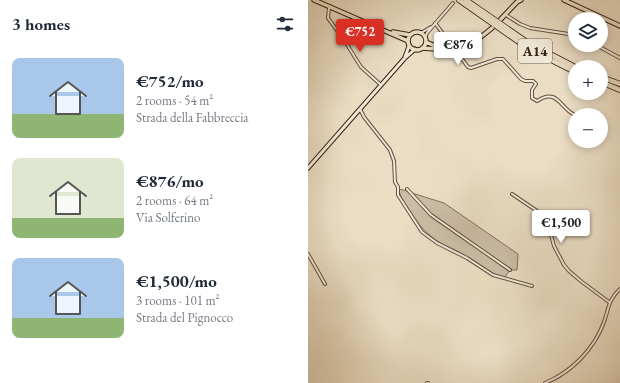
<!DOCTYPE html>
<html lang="en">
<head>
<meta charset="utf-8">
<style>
  :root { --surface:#fff; --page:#f6f6f7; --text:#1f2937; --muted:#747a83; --accent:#d93025 }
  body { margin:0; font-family:"EB Garamond",serif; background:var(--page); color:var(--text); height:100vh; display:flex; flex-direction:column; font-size:15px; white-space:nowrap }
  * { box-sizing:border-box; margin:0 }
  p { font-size:13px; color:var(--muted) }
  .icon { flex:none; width:22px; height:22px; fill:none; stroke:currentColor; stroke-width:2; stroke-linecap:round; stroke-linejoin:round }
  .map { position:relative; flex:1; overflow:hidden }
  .panel { display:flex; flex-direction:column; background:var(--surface); width:308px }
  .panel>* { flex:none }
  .fabs { position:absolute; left:260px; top:12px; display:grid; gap:8px }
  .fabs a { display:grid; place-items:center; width:40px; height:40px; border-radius:50%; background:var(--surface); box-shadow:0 2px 10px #0003; font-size:20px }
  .price { position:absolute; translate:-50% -34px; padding:0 9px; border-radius:4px; background:#fff; color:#222; font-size:13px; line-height:26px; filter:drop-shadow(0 1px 2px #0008) }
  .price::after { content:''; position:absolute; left:50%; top:24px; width:12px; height:9px; margin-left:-6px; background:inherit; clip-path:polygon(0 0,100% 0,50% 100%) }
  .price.active { background:var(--accent); color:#fff }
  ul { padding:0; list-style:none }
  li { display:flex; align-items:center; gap:12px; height:100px; padding:0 12px }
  li span { display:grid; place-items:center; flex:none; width:112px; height:80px; border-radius:8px; color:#555 }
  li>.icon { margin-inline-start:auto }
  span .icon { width:48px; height:48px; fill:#fffc; stroke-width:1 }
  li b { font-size:17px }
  h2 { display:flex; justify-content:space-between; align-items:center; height:48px; padding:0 12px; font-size:17px }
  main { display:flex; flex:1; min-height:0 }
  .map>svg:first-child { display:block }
  .green { fill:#cbbda6; stroke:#806f5c }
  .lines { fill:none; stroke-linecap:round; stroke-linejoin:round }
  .street-casing { stroke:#63503e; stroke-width:4 }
  .secondary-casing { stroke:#362111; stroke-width:5 }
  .primary-casing { stroke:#362111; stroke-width:5.5 }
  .highway-casing { stroke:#362111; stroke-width:6 }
  .street { stroke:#f1e9d9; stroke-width:2 }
  .secondary { stroke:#f1e9d9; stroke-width:3 }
  .primary { stroke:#eaddc4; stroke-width:3.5 }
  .highway { stroke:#eaddc4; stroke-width:4.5 }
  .labels { text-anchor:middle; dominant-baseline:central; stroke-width:3.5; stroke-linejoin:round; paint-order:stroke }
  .shield { fill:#f1e9d9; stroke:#6e5d4d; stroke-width:1 }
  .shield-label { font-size:14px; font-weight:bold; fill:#362111 }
</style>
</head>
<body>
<main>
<section class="panel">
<h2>3 homes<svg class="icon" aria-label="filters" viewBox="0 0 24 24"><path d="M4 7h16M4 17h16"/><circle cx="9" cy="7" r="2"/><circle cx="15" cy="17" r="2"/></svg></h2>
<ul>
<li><span style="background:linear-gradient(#a9c7e8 70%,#8fb573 0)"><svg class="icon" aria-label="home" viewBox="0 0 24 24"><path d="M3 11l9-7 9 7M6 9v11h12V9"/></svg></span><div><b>€752/mo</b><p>2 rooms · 54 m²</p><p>Strada della Fabbreccia</p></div></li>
<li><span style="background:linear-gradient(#dfe7d0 75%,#8fb573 0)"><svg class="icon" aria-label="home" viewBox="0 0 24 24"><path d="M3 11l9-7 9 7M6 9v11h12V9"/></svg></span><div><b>€876/mo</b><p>2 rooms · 64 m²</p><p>Via Solferino</p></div></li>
<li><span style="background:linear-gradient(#a9c7e8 75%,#8fb573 0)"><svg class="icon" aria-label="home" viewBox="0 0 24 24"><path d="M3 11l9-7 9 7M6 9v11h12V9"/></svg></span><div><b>€1,500/mo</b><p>3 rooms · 101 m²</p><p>Strada del Pignocco</p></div></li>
</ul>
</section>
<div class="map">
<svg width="312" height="383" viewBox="0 0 312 383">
  <rect width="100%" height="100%" fill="#eaddc4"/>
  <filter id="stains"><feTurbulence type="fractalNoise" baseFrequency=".005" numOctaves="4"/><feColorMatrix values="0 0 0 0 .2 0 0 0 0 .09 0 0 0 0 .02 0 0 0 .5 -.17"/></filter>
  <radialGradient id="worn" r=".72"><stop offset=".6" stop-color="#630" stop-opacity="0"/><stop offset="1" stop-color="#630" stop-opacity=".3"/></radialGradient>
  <!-- green -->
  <path class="green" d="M91,189L103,192L104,193L136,203L210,254L209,270H202L196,278C179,272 165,261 151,252C144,248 137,246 131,242C118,234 110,224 102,211C97,205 92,197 91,189Z"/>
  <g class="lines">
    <!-- street casing -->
    <g class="street-casing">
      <path id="street" d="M21,8L20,18L38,43L53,67L73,85
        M198,15L212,24L222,28L267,35
        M127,23L160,67L163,68L189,59H195L213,79L217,81H225L228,84L224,90V98L229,101C250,87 252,109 267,115
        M113,33L123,27
        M117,38L119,33L145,3
        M288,45L312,58
        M52,109L56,117L82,150L86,161L87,182L90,187V195L114,232L129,243L159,258L185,275L224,286
        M99,189L123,215L202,270
        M204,194L235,215L239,221L246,246L256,265L261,271L274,282L301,302
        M0,254L17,284
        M119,383H120
        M237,383C264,372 286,349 296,322C301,308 300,300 312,289"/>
    </g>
    <!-- secondary casing -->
    <g class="secondary-casing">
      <path id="secondary" d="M97,57L101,46
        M0,168L96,59L107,49"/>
    </g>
    <!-- primary casing -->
    <g class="primary-casing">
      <path id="primary" d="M6,0L100,41
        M256,0L312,26
        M193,19L209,2L213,0
        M100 41a9 9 0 1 1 18 0a9 9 0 1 1-18 0Z
        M85,32L102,35
        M118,42L129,47
        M114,48C146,51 159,50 184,28"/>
    </g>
    <!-- highway casing -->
    <g class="highway-casing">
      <path id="highway" d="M151,0L218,47L267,72
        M158,0L219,42L267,67
        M293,77L312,84
        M293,82L312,90"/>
    </g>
    <!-- street -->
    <use href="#street" class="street"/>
    <!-- secondary -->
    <use href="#secondary" class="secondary"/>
    <!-- primary -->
    <use href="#primary" class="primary"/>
    <!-- highway -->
    <use href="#highway" class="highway"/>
  </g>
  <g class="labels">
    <!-- shield labels -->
    <rect class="shield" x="210" y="39" width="34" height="24" rx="3"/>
    <g class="shield-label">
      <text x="227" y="51">A14</text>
    </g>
  </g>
  <rect width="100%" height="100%" filter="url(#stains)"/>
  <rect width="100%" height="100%" fill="url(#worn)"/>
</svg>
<div class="fabs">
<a><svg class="icon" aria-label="layers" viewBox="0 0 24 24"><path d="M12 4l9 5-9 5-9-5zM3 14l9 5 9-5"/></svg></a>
<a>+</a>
<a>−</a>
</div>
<b class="price active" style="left:52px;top:53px">€752</b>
<b class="price" style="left:150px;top:66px">€876</b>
<b class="price" style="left:253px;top:244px">€1,500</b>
</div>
</main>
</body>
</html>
